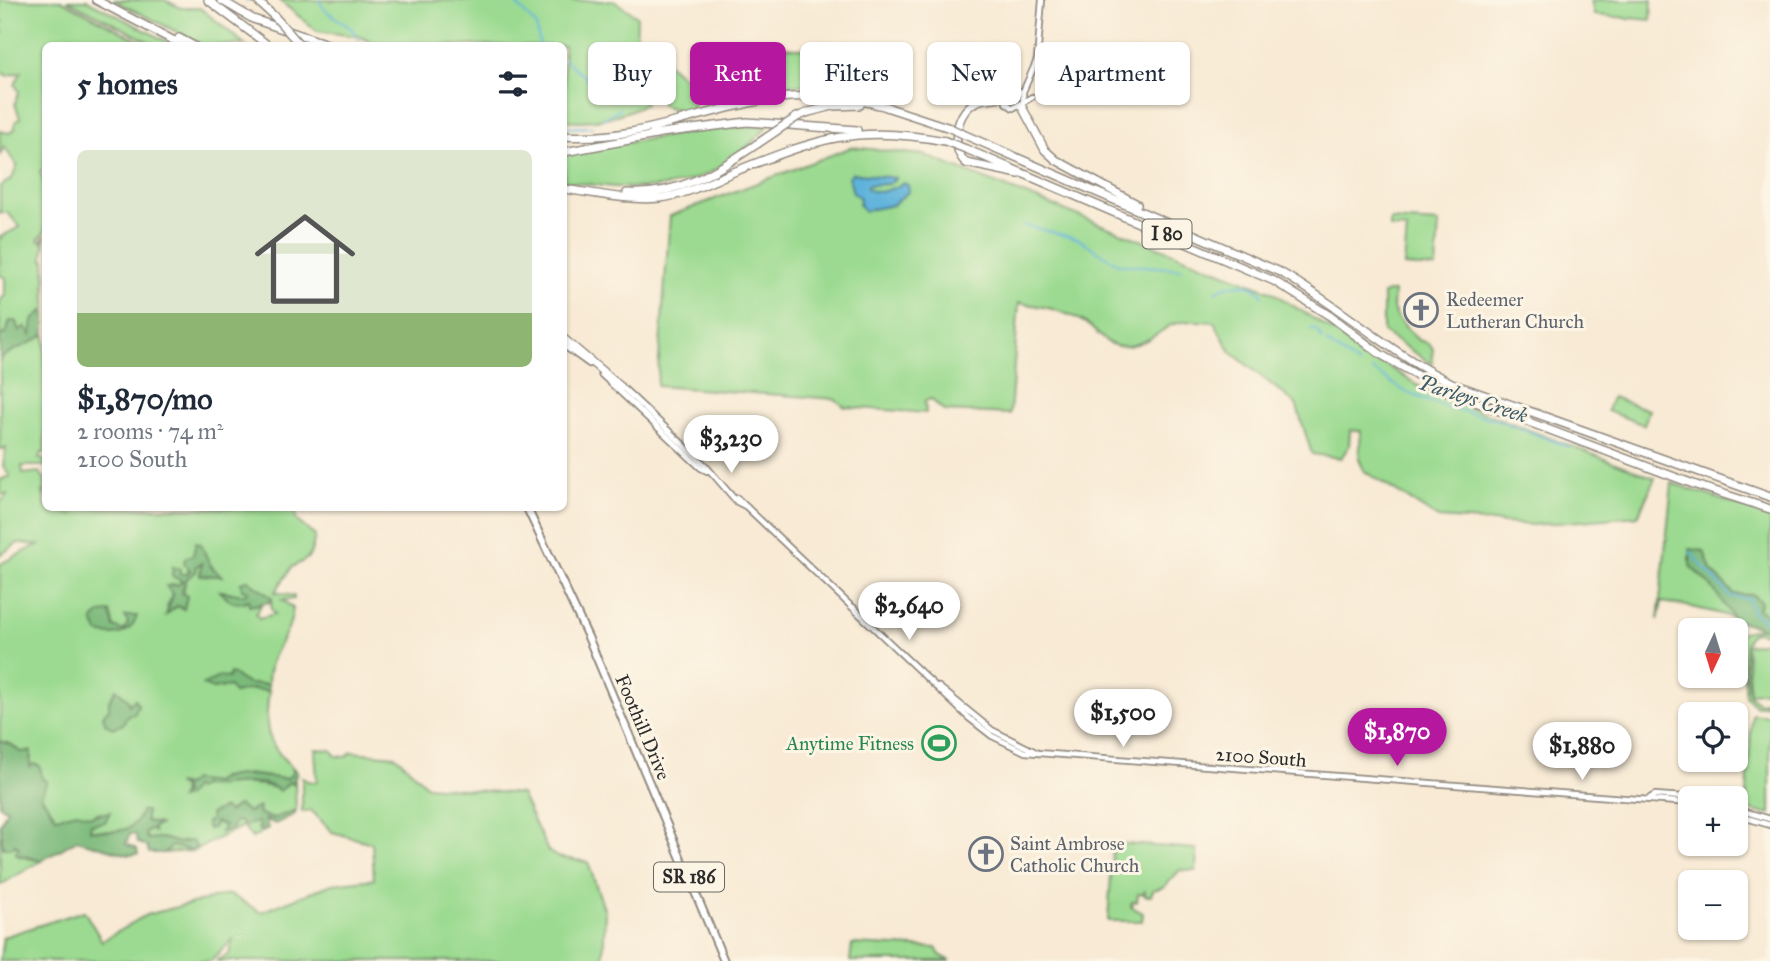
<!DOCTYPE html>
<html lang="en">
<head>
<meta charset="utf-8">
<style>
  :root { --surface:#fff; --page:#f6f6f7; --text:#1f2937; --muted:#747a83; --line:#e0e1e3; --accent:#b5179e }
  body { margin:0; font-family:"IM FELL Great Primer",serif; background:var(--page); color:var(--text); height:100vh; display:flex; flex-direction:column; font-size:26px; white-space:nowrap }
  * { box-sizing:border-box; margin:0 }
  p { font-size:23px; color:var(--muted) }
  .icon { flex:none; width:38px; height:38px; fill:none; stroke:currentColor; stroke-width:2; stroke-linecap:round; stroke-linejoin:round }
  .map { position:relative; flex:1; overflow:hidden }
  .details { position:absolute; left:42px; top:42px; width:525px; height:469px; display:flex; flex-direction:column; background:var(--surface); border-radius:10px; box-shadow:0 2px 5px #0004 }
  .details>* { flex:none }
  .hud { position:absolute; left:588px; top:42px; width:665px; height:63px; display:flex; gap:14px }
  .needle { width:46px; rotate:184deg }
  .fabs { position:absolute; left:1678px; top:618px; display:grid; gap:14px }
  .fabs a { display:grid; place-items:center; width:70px; height:70px; border-radius:10px; background:var(--surface); box-shadow:0 2px 5px #0004; font-size:35px }
  .price { position:absolute; translate:-50% -60px; padding:0 16px; border-radius:24px; background:#fff; color:#222; font-size:23px; line-height:46px; filter:drop-shadow(0 2px 4px #0008) }
  .price::after { content:''; position:absolute; left:50%; top:42px; width:21px; height:16px; margin-left:-10px; background:inherit; clip-path:polygon(0 0,100% 0,50% 100%) }
  .price.active { background:var(--accent); color:#fff }
  ul { padding:0; list-style:none }
  li { display:grid; align-content:center; gap:14px; height:371px; padding:0 35px }
  li+li { border-top:2px solid var(--line) }
  li span { display:grid; place-items:center; height:217px; border-radius:10px; color:#555 }
  li>.icon { margin-inline-start:auto }
  span .icon { width:126px; height:126px; fill:#fffc; stroke-width:1 }
  li b { font-size:30px }
  h2 { display:flex; justify-content:space-between; align-items:center; height:84px; padding:0 35px; font-size:30px }
  .pill { padding:0 24px; border-radius:10px; background:var(--surface); box-shadow:0 2px 5px #0004; font-size:24px; line-height:63px }
  .pill.active { background:var(--accent); color:#fff }
  .map>svg:first-child { display:block }
  .green { fill:#9bda90; stroke:#63825e; stroke-width:2; fill-rule:evenodd }
  .forest { fill:#7cba7a; stroke:#547252; stroke-width:2 }
  .water { fill:#5fb3db; stroke:#456f83; stroke-width:2 }
  .lines { fill:none; stroke-linecap:round; stroke-linejoin:round }
  .stream { stroke:#5fb3db; stroke-width:2 }
  .secondary-casing { stroke:#928a80; stroke-width:8 }
  .primary-casing { stroke:#928a80; stroke-width:10 }
  .highway-casing { stroke:#928a80; stroke-width:10 }
  .secondary { stroke:#fff; stroke-width:4.5 }
  .primary { stroke:#fff; stroke-width:6 }
  .highway { stroke:#fff; stroke-width:7 }
  .highway-bridge-casing { stroke:#928a80; stroke-width:10; stroke-linecap:butt }
  .highway-bridge { stroke:#fff; stroke-width:7 }
  .labels { text-anchor:middle; dominant-baseline:central; stroke-width:6; stroke-linejoin:round; paint-order:stroke }
  .shield { fill:#fcf5e5; stroke:#6a6863; stroke-width:2 }
  .shield-label { font-size:18px; font-weight:bold; fill:#2b2b2b }
  .worship-label { font-size:19px; fill:#5b616d; stroke:#fcf5e5; text-anchor:start }
  .street-label { font-size:19px; fill:#2b2b2b; stroke:#fcf5e5 }
  .leisure-label { font-size:19px; fill:#27864d; stroke:#fcf5e5; text-anchor:end }
  .water-label { font-size:21px; font-style:italic; fill:#3d5b69; stroke:#fcf5e5 }
</style>
</head>
<body>
<div class="map">
<svg width="1770" height="961" viewBox="0 0 1770 961">
  <rect width="100%" height="100%" fill="#fcf5e5"/>
  <filter id="ink" filterUnits="userSpaceOnUse"><feTurbulence type="fractalNoise" baseFrequency=".0143" numOctaves="2"/><feDisplacementMap in="SourceGraphic" scale="14" xChannelSelector="R" yChannelSelector="G"/><feConvolveMatrix kernelMatrix="1 2 1 2 8 2 1 2 1" color-interpolation-filters="sRGB"/></filter>
  <filter id="wash" filterUnits="userSpaceOnUse"><feTurbulence type="fractalNoise" baseFrequency=".00686" numOctaves="4" result="noise"/><feDisplacementMap in="SourceGraphic" scale="28" xChannelSelector="R" yChannelSelector="G"/><feGaussianBlur stdDeviation="1.57" result="paint"/><feColorMatrix in="noise" values="0 0 0 0 0 0 0 0 0 0 0 0 0 0 0 0 0 1.4 0 .05"/><feComposite in="paint" operator="in"/></filter>
  <g filter="url(#wash)">
    <rect width="100%" height="100%" fill="#f8ead4"/>
    <!-- green -->
    <path class="green" d="M0,0H61L147,45L46,46V168L40,171L45,187L43,197L46,230L38,240L44,243L42,240L45,235L43,260H45L46,309L33,320L31,335L25,327L19,332L16,321H10L6,334L0,335V301L5,295V277L0,276V237L20,227L8,213H0V186L12,179L17,166L4,146L0,156V131L9,133L15,129V122L20,118L15,104L19,91L15,85L21,72L7,76L0,71V33H3L0,27L3,21L0,22Z
      M67,0H87L174,45H155Z
      M113,0H165L181,8H200L246,45H203Z
      M279,0L614,1L637,16L636,49L655,51L683,77L695,78L698,82L690,40L906,56L905,66L892,69L888,80L890,94L862,86V83L860,90C806,79 750,87 696,97V93L691,114L661,105L659,86H643L645,104C620,116 592,124 564,120V46L377,45L361,37L317,31Z
      M1591,0H1652L1651,20L1594,15Z
      M747,126H768C704,197 650,193 564,181V153L703,130Z
      M852,147L924,155L1270,291L1427,391L1655,478L1638,516L1533,525L1438,518L1364,471L1359,459L1361,431L1350,430L1349,446L1341,458L1312,454L1296,404L1231,352L1214,322C1200,321 1179,319 1166,328C1152,338 1136,348 1117,346C1104,344 1094,327 1082,321C1062,310 1042,306 1019,303L1010,414L944,411L931,399L925,401L926,413L845,407L835,399L657,386L670,216Z
      M1390,220L1439,223L1436,268L1404,266L1407,229L1390,228Z
      M1388,292H1394L1393,309L1399,320L1418,340L1429,343L1433,349L1432,364L1383,332V294Z
      M45,334V453H41L39,459L45,460V466H22L23,474L39,472L45,479V494L43,492L46,508H55L72,515L77,508H296V520L315,536C310,559 311,558 292,567L275,592L294,596V599L282,600L293,608C291,639 268,648 268,684H248L233,675L213,689L230,686L234,693L252,689L269,691C264,727 265,743 293,768L292,774L286,779L248,774L220,778L214,783L197,782L183,787L181,798C184,795 189,789 193,787C206,781 269,782 280,791L289,782L293,784L295,780L296,810L273,819L258,813V808L248,812L238,805L215,822L225,826L221,831L235,821L259,822L258,829L262,832L252,838L243,826L193,851L164,853L172,846L193,851L186,841L179,843L162,838L147,839L145,834L157,823L138,822L124,832L90,830L91,824L98,822L100,812L91,816L56,817L41,796L40,766L30,768L31,752H20L12,745L0,741V564L38,545L18,543L0,555V503L7,494H0V480L10,476L3,466L6,448L0,449V359C14,346 31,345 45,334ZM193,555L206,559L216,571L215,576L200,575L202,562C185,573 181,590 184,609L177,606L167,607L173,594L172,584L178,585L182,581L173,567L180,569V575H187ZM248,580L272,598L271,609L275,614L259,618L256,614L261,605H249L250,600L222,591L244,595L248,591Z
      M1612,397L1649,410L1644,425L1607,411Z
      M1672,483L1770,516V630L1766,629L1770,632V639C1766,634 1762,631 1755,632C1738,636 1747,683 1750,696L1759,703L1770,701V705L1756,706L1746,697L1739,633L1764,627C1729,615 1699,607 1662,602L1658,620Z
      M1770,642V691L1750,693L1746,645Z
      M1752,714L1770,716V815L1746,809Z
      M315,749L331,750L336,756L346,757L351,752L396,756L427,786L521,794L548,851L557,857L588,862L605,912L603,961H216L229,954L233,939L211,961H0L3,937L84,911L102,941L146,915L229,894L261,912L332,884L374,879L372,843L332,832L311,810L302,812V777L307,781L317,782Z
      M0,836L4,842L19,848L18,856L41,861L0,885Z
      M1113,843L1197,849L1196,871L1180,870L1164,887L1153,890L1151,896H1145V890L1144,894H1138L1137,902H1132L1131,907L1143,913L1142,921H1108Z
      M852,944L936,948L940,955L951,961H850Z"/>
    <!-- forest -->
    <path class="forest" d="M45,309V334C31,345 15,347 0,359V335L6,334L10,321H16L19,332L25,326L31,335L33,320Z
      M196,542L201,544L211,567L222,576L200,575L202,563L196,566V572L186,579L181,593L187,596L184,609L177,606L166,615L173,595L166,586L178,585L182,581L172,576L173,567L180,569V574H187L190,570L184,563L185,558L193,555Z
      M1690,549L1704,551L1711,570L1734,594L1753,595L1761,602L1758,609L1770,617V630L1735,620L1711,586L1690,566Z
      M248,580L272,598L270,602L249,606V600C236,606 229,602 220,591L244,595L248,591L242,589L241,582Z
      M110,612L114,627L124,631L128,623L125,616H137C131,634 117,638 98,633L93,620L100,613Z
      M230,673L248,684H268L269,691L252,689L234,693L229,686L213,689L203,685L220,676L228,678Z
      M116,689L128,699L129,705L135,699L138,705L134,714L128,715L122,725L112,728L105,723L103,715L109,709V701Z
      M0,741L12,745L20,752L31,751L30,767L34,764L40,766L42,779L47,781L41,796L56,817L77,812L91,816L110,812L105,822L91,824L90,830C111,832 135,835 141,811H146V821L159,825L153,827L154,832L149,829L145,833L147,839L162,838L179,843L192,841L196,846L193,851L172,846L164,853H149L147,846L138,843L135,834H130L126,844L137,849L138,854L129,855L77,840L41,861L15,853L19,848L15,844L11,848H3L0,825L7,809L0,806Z
      M293,768L297,772L293,784L289,782L280,791C262,775 223,788 201,786L196,790L194,787L186,797L180,799L184,793L183,788L176,784L186,786L192,780L214,783C234,769 264,777 286,779L292,774Z
      M238,805L248,812L259,807L258,813L273,819L296,810L295,814L275,824L265,819L268,828L262,832L258,822L243,826L241,822L235,821L231,829L220,833L225,826L215,822L213,828L208,829L206,822L211,820L210,814L224,808L228,812Z"/>
    <!-- water -->
    <path class="water" d="M852,173L896,178L889,184L868,185L867,188C878,197 892,188 904,183L908,185L909,191L893,205L864,211L859,205L860,198L853,193L849,177Z"/>
    <g class="lines">
      <!-- stream -->
      <path class="stream" d="M319,0C327,20 353,21 359,41
        M486,0L493,3L501,0
        M512,0L536,25L540,46
        M246,2L247,0
        M564,59L612,101
        M602,120L619,109
        M564,128L592,127
        M1023,225L1079,239L1118,264L1182,269
        M1216,292C1230,283 1253,279 1263,296
        M1311,329H1316L1322,339
        M1326,342L1359,365
        M1372,370L1406,392L1439,405L1501,421L1569,447
        M1690,552L1730,596L1749,599L1752,612L1770,625"/>
    </g>
  </g>
  <g filter="url(#ink)">
    <g class="lines">
      <!-- secondary casing -->
      <g class="secondary-casing">
        <path id="secondary" d="M1022,94L1037,60L1042,0
          M1023,102V94L1018,90H1011L1005,95L1006,103L1013,108L1032,97
          M564,346L589,364
          M601,374L701,468L707,471
          M622,387L705,465L737,502L747,507
          M737,498L969,718L992,736L1025,752L1690,803
          M853,607L863,616
          M939,687L992,730L1038,753
          M1650,798L1655,795L1698,798
          M1736,809L1770,819
          M1736,815L1770,825"/>
      </g>
      <!-- primary casing -->
      <g class="primary-casing">
        <path id="primary" d="M527,508L588,637L724,961"/>
      </g>
      <!-- highway casing -->
      <g class="highway-casing">
        <path id="highway" d="M96,0L184,46
          M208,0L269,46
          M221,0L253,19L333,46
          M256,0L275,17
          M179,38L194,46
          M1005,95C997,100 987,97 978,101C956,109 949,148 966,163L1019,174
          M1021,105L1045,150L1056,160L1137,204
          M886,107L950,128
          M809,112L833,106L860,105
          M653,134L747,122L857,130
          M965,135L1280,272C1342,307 1391,355 1456,385L1770,497
          M564,136C632,141 689,115 754,102C799,93 845,96 888,107
          M966,149L1274,281L1330,316L1380,354L1441,389L1696,485L1770,509
          M564,152L656,135
          M564,189C595,193 628,201 660,198C686,195 712,181 736,171C817,139 857,124 945,141
          M627,193C680,196 715,172 757,144
          M564,339L621,387"/>
      </g>
      <!-- secondary -->
      <use href="#secondary" class="secondary"/>
      <!-- primary -->
      <use href="#primary" class="primary"/>
      <!-- highway -->
      <use href="#highway" class="highway"/>
      <!-- highway-bridge casing -->
      <g class="highway-bridge-casing">
        <path id="highway-bridge" d="M275,17L301,46
          M950,128L965,135
          M945,141L966,149
          M757,144L797,117L809,112"/>
      </g>
      <!-- highway-bridge -->
      <use href="#highway-bridge" class="highway-bridge"/>
    </g>
  </g>
  <!-- icons -->
  <defs>
    <g id="church-ring" transform="scale(1.75)"><circle r="9.5" fill="#fcf5e5" stroke="#6b7280" stroke-width="1.5"/><path d="M-1.2-6h2.4v3.5h3.3v2.4h-3.3V6h-2.4V-.1h-3.3v-2.4h3.3Z" fill="#6b7280"/></g>
    <g id="stadium-ring" transform="scale(1.75)"><circle r="9.5" fill="#fcf5e5" stroke="#2e9e5b" stroke-width="1.5"/><path d="M0-5a6.5 5 0 1 0 0 10a6.5 5 0 1 0 0-10ZM-3.5-1.8h7v3.6h-7Z" fill="#2e9e5b"/></g>
  </defs>
  <g fill-rule="evenodd">
    <use href="#church-ring" x="1421" y="310"/>
    <use href="#stadium-ring" x="939" y="743"/>
    <use href="#church-ring" x="986" y="854"/>
  </g>
  <g class="labels">
    <!-- shield labels -->
    <g class="shield">
      <rect x="1142.5" y="219.5" width="49" height="29" rx="5"/>
      <rect x="654" y="862.5" width="70" height="29" rx="5"/>
    </g>
    <g class="shield-label">
      <text x="1167" y="234">I 80</text>
      <text x="689" y="877">SR 186</text>
    </g>
    <!-- worship labels -->
    <g class="worship-label">
      <text x="1446" y="299">Redeemer<tspan x="1446" dy="22">Lutheran Church</tspan></text>
      <text x="1010" y="843">Saint Ambrose<tspan x="1010" dy="22">Catholic Church</tspan></text>
    </g>
    <!-- street labels -->
    <g class="street-label">
      <text transform="translate(643 727) rotate(67)">Foothill Drive</text>
      <text transform="translate(1261 757) rotate(4)">2100 South</text>
    </g>
    <!-- leisure labels -->
    <g class="leisure-label">
      <text x="914" y="743">Anytime Fitness</text>
    </g>
    <!-- water labels -->
    <g class="water-label">
      <text transform="translate(1473 399) rotate(18)">Parleys Creek</text>
    </g>
  </g>
</svg>
<div class="fabs">
<a><svg class="needle" viewBox="-14 -14 28 28"><path d="M0-13l5 13h-10z" fill="#e53935"/><path d="M0 13l5-13h-10z" fill="#747a83"/></svg></a>
<a><svg class="icon" aria-label="locate" viewBox="0 0 24 24"><circle cx="12" cy="12" r="6"/><path d="M12 2v4M12 18v4M2 12h4M18 12h4"/></svg></a>
<a>+</a>
<a>−</a>
</div>
<b class="price" style="left:731px;top:475px">$3,230</b>
<b class="price" style="left:909px;top:642px">$2,640</b>
<b class="price" style="left:1123px;top:749px">$1,500</b>
<b class="price active" style="left:1397px;top:768px">$1,870</b>
<b class="price" style="left:1582px;top:782px">$1,880</b>
<div class="hud">
<a class="pill">Buy</a>
<a class="pill active">Rent</a>
<a class="pill">Filters</a>
<a class="pill">New</a>
<a class="pill">Apartment</a>
</div>
<section class="details">
<h2>5 homes<svg class="icon" aria-label="filters" viewBox="0 0 24 24"><path d="M4 7h16M4 17h16"/><circle cx="9" cy="7" r="2"/><circle cx="15" cy="17" r="2"/></svg></h2>
<ul>
<li><span style="background:linear-gradient(#dfe7d0 75%,#8fb573 0)"><svg class="icon" aria-label="home" viewBox="0 0 24 24"><path d="M3 11l9-7 9 7M6 9v11h12V9"/></svg></span><div><b>$1,870/mo</b><p>2 rooms · 74 m²</p><p>2100 South</p></div></li>
</ul>
</section>
</div>
</body>
</html>
